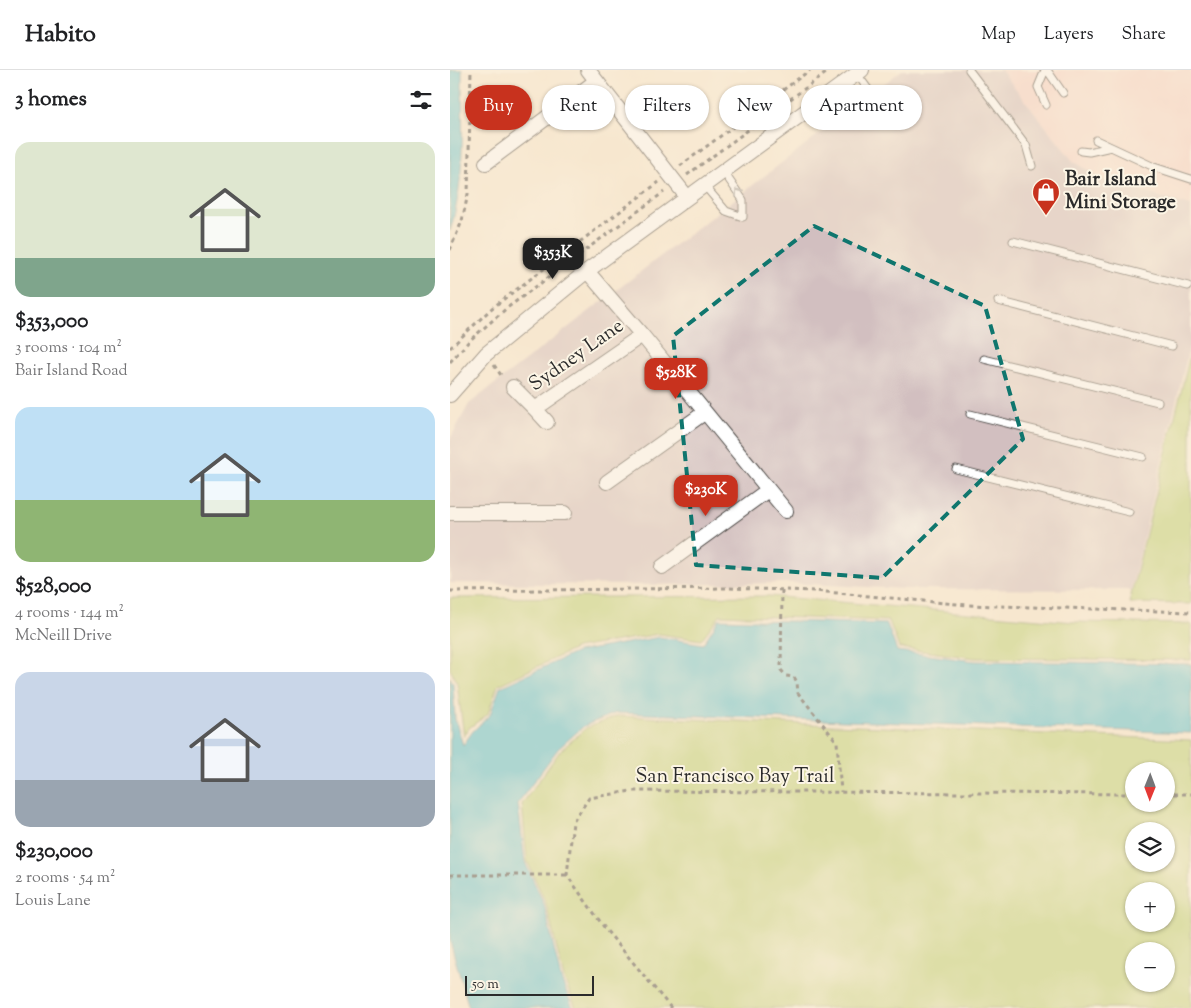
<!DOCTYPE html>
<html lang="en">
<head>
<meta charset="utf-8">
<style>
  :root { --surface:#fff; --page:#f2f2f2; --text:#202124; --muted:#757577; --line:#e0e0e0; --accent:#c8321e }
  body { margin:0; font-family:"Sorts Mill Goudy",serif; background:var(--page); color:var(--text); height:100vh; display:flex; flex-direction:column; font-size:19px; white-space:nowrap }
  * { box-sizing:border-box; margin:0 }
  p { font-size:16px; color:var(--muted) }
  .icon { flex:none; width:28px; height:28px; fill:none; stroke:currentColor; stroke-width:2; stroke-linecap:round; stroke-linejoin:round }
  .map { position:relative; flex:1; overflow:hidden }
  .details { display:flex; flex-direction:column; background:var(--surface); width:450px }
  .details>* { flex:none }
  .banner { position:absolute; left:15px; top:15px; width:475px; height:45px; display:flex; gap:10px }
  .needle { width:32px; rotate:181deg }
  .tools { position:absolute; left:675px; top:692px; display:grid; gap:10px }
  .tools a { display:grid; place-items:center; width:50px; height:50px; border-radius:50%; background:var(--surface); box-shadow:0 1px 4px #0004; font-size:25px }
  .scale { position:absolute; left:15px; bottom:12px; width:129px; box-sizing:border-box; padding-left:5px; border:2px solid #2b2b2b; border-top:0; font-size:14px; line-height:18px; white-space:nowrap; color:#2b2b2b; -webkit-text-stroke:4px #fcf5e5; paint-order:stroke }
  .price { position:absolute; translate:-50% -42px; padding:0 11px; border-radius:10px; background:var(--accent); color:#fff; font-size:16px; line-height:32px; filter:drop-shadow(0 1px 2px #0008) }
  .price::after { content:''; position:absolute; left:50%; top:30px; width:15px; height:11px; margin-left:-8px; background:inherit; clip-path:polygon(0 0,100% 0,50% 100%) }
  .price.active { background:#222; color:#fff }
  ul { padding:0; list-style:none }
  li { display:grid; align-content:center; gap:10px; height:265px; padding:0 15px }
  li span { display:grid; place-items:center; height:155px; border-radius:15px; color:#555 }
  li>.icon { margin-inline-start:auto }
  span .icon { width:90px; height:90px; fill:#fffc; stroke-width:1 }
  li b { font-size:21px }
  h2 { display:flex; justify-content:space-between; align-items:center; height:60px; padding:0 15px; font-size:21px }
  .chip { padding:0 18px; border-radius:22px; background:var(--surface); box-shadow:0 1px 4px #0004; font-size:18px; line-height:45px }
  .chip.active { background:var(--accent); color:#fff }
  header { display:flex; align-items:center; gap:30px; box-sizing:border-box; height:70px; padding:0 25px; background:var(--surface); border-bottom:1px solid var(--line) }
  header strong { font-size:24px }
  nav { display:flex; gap:28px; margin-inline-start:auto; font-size:18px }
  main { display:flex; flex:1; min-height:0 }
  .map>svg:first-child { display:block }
  .built { fill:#f7d1c8 }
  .industrial { fill:#d2bfc0 }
  .green { fill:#bdd377; stroke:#747f51; fill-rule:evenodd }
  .water { fill:#56c1d1; stroke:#40767e }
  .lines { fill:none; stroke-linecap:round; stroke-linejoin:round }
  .service-casing { stroke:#4a4744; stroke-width:9 }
  .minor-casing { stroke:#4a4744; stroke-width:16 }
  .path { stroke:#4a4744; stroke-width:3; stroke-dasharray:4 4; stroke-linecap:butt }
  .service { stroke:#fff; stroke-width:7 }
  .minor { stroke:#fff; stroke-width:14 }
  .oneway { stroke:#a0a0a0 }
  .marked { fill:none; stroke:#0f766e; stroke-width:4; stroke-dasharray:10 6; stroke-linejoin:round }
  .labels { text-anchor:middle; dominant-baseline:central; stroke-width:4; stroke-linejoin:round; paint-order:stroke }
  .poi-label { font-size:20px; font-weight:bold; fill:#2b2b2b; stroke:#fcf5e5; text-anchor:start }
  .street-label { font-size:20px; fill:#2b2b2b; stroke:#fcf5e5 }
</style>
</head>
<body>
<header>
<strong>Habito</strong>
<nav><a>Map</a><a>Layers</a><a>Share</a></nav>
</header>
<main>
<section class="details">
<h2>3 homes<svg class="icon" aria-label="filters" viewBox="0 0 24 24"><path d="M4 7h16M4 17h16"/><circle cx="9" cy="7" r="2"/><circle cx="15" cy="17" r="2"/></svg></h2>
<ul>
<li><span style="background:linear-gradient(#dfe7d0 75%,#7fa58c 0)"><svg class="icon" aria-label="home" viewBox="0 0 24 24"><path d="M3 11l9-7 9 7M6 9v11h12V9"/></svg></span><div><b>$353,000</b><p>3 rooms · 104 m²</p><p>Bair Island Road</p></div></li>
<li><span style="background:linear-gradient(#bfe0f5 60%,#8fb573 0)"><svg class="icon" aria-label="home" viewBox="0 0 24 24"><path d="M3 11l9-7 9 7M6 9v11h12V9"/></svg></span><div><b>$528,000</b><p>4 rooms · 144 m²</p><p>McNeill Drive</p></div></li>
<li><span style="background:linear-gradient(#c9d6e8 70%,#9aa5b1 0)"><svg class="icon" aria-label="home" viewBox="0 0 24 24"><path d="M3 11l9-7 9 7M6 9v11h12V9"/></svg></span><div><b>$230,000</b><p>2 rooms · 54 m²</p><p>Louis Lane</p></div></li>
</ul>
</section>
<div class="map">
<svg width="741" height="938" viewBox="0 0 741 938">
  <rect width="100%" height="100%" fill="#fcf5e5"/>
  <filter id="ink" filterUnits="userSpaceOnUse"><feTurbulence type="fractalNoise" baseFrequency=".02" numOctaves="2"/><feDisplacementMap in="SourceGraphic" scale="10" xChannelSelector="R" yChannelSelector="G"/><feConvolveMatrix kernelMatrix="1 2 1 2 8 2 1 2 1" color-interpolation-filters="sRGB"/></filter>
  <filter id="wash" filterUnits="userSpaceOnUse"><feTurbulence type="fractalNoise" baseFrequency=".0096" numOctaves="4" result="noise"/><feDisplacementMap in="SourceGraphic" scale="20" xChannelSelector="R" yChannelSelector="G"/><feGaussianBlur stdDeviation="1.12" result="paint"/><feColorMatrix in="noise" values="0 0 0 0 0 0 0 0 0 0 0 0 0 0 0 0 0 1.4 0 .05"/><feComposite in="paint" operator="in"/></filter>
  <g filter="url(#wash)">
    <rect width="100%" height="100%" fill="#f7e7cf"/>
    <!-- built -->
    <path class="built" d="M551,0H741V136L656,110L623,91Z"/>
    <!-- industrial -->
    <path class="industrial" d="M452,0H551L623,91L656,111L741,136V270L681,520L455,519L340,513L189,515L0,513V369L19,334Z"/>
    <!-- green -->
    <path class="green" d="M741,281V534L679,533Z
      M319,526L624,552L741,554V590L524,588L449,578L439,551L270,545L251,570L209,564L127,578L48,615L38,644L19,658L14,667L7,613L0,599V528Z
      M167,646L741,670V938H126L114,909L96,834L77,791L72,734L110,681L136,658ZM716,701V734H684V701ZM716,761V794H684V761ZM684,821H716V854H684ZM684,881H716V914H684Z"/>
    <!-- water -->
    <path class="water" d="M0,0H12C12,54 16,109 0,161Z
      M269,549L437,554L447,581L525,591L741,594V663L166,643L134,656L108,679L68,733L75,792L94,834L111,909L123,938H19L0,871V607L3,613L5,649L13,675L23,661L40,645L50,617L127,582L210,567L253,574Z"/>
  </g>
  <g filter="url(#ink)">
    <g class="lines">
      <!-- service casing -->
      <g class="service-casing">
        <path id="service" d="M519,0L576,75L582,96
          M595,0L588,17L596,35
          M597,0L613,23
          M407,4L426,30
          M646,70L704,97L741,109
          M631,81L639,82L661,77
          M254,115L276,141L293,147V130L273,101
          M563,171L738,216
          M548,231L722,276
          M534,289L708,332
          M520,344L693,387
          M506,399L679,442"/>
      </g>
      <!-- minor casing -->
      <g class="minor-casing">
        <path id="minor" d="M138,0L237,127
          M36,93L146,11
          M137,201L192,265L336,441
          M63,317L85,339L192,265
          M0,325L36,284L137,201L412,0
          M85,339L97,352
          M157,412L254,343
          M0,443H115
          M212,497L318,420"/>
      </g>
      <!-- path -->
      <path class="path" d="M230,96L360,0
        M237,105L380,0
        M0,180L12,151L18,124L21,0
        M0,278L42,238L209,112
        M0,292L20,270L57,238L214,122
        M44,295L53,308
        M332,520L331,600L336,606L344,607L347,612L348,623L387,672L391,722
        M0,521L277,518L365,521L517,535L741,542
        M716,724H741
        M0,805H117
        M221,938L156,860L117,805L123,752L139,728L181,721L684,724"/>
      <!-- service -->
      <use href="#service" class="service"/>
      <!-- minor -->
      <use href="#minor" class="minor"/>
    </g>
    <!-- one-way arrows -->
    <defs><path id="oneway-chevron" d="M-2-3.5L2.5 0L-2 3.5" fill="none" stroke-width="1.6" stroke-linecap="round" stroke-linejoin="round" transform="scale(1.25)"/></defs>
    <use class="oneway" href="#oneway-chevron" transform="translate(288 122) rotate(-125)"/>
  </g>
  <!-- marked area -->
  <path d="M0 0H741V938H0ZM364,156L535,236L573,369L432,508L246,495L223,266Z" fill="#f7e7cf" fill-opacity=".55" fill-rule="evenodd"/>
  <path class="marked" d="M364,156L535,236L573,369L432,508L246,495L223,266Z"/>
  <!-- icons -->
  <defs>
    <g id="shop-pin" transform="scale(1.4375)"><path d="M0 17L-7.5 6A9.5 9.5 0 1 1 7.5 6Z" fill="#c8321e" stroke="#fcf5e5"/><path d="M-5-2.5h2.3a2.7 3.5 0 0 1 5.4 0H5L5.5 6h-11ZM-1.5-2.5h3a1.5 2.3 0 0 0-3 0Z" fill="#fff"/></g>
  </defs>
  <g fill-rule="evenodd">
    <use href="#shop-pin" x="596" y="122"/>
  </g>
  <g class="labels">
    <!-- poi labels -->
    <g class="poi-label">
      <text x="615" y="110">Bair Island<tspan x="615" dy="23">Mini Storage</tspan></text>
    </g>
    <!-- street labels -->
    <g class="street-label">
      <text transform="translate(127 286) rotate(-35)">Sydney Lane</text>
      <text x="285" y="707">San Francisco Bay Trail</text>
    </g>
  </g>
</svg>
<div class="tools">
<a><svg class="needle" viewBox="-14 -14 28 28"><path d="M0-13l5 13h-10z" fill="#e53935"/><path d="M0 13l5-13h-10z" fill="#757577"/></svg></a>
<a><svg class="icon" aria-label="layers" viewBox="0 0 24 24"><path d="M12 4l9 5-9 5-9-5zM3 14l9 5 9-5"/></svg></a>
<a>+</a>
<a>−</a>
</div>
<div class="scale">50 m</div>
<b class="price active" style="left:103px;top:210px">$353K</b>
<b class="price" style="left:226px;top:330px">$528K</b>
<b class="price" style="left:256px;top:447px">$230K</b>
<div class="banner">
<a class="chip active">Buy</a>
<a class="chip">Rent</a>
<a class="chip">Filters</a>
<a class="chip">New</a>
<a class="chip">Apartment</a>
</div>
</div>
</main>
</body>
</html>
